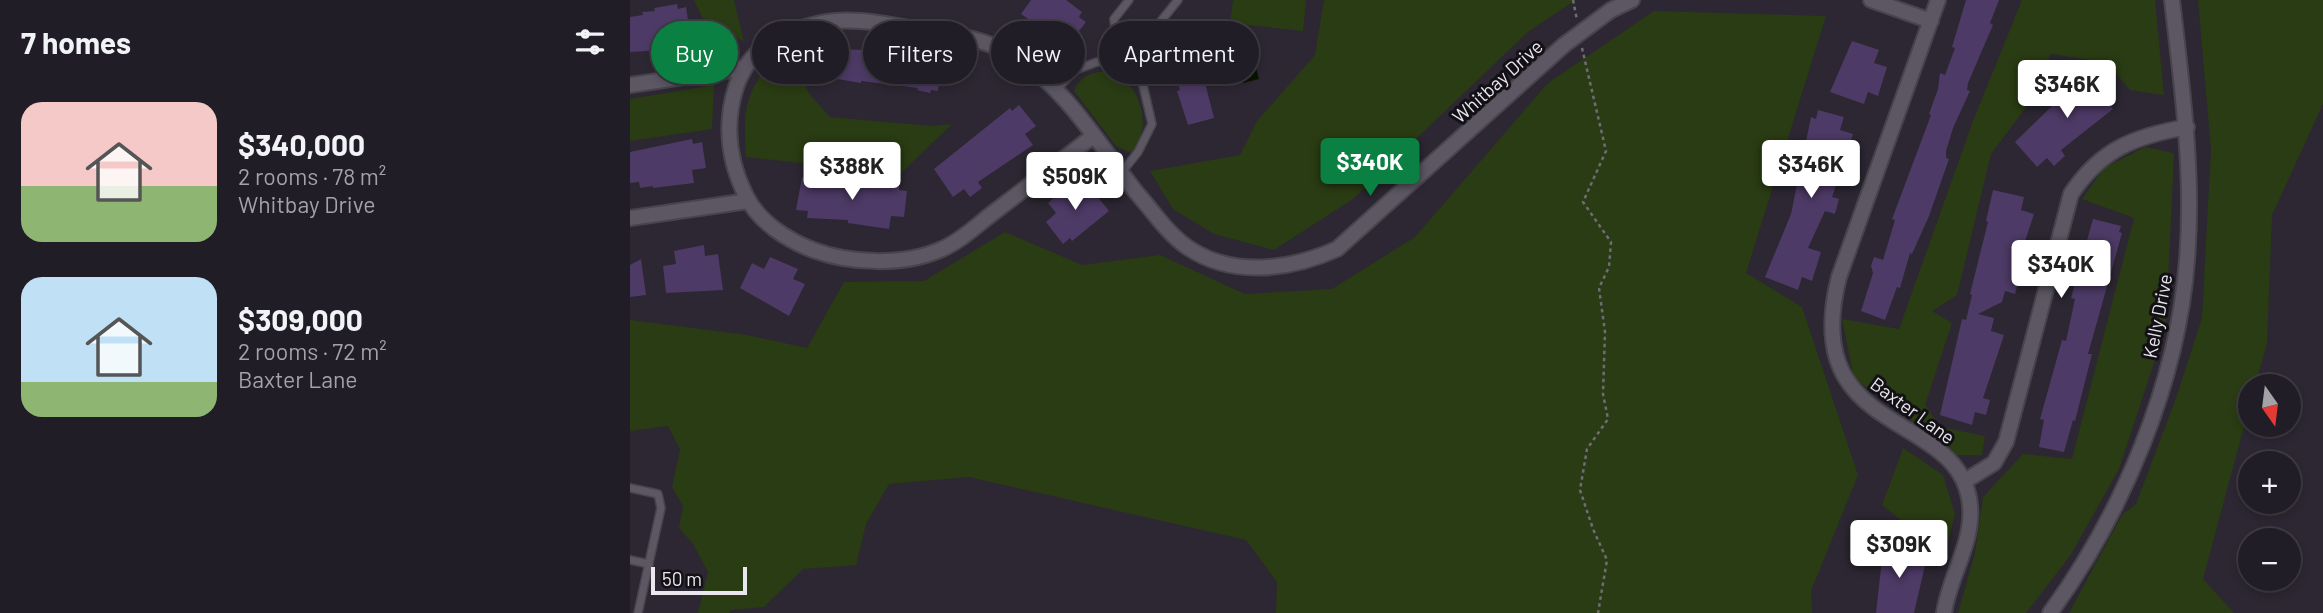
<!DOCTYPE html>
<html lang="en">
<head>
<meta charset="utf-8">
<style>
  :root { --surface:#211d26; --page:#29262e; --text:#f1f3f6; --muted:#a2a2a7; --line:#3e3b43; --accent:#0b8043 }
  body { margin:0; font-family:Barlow,sans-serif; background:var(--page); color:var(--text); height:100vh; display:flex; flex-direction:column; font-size:26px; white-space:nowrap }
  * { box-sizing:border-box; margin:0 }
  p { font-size:23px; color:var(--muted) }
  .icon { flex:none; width:38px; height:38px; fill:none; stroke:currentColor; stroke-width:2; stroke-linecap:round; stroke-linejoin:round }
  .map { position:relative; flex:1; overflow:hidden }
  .drawer { display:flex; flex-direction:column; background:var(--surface); width:630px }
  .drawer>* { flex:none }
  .guide { position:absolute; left:21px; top:21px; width:665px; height:63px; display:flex; gap:14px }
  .needle { width:46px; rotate:166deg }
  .controls { position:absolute; left:1608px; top:374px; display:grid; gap:14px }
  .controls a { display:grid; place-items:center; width:63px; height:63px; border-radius:50%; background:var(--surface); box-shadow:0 4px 10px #0003,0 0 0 2px var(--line); font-size:35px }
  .scale { position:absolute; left:21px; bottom:18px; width:96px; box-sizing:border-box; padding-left:7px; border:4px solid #eae7ef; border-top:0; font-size:19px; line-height:24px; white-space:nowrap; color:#eae7ef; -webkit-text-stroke:5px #131116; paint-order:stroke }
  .price { position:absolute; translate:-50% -60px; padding:0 16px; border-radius:7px; background:#fff; color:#222; font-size:23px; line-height:46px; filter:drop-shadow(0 2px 4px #0008) }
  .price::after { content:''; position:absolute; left:50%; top:42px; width:21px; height:16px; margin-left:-10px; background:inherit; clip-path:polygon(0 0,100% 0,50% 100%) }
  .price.current { background:var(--accent); color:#fff }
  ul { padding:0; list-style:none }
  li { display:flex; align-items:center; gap:21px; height:175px; padding:0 21px }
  li span { display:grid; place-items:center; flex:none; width:196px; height:140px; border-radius:21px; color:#555 }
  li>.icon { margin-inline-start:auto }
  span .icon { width:84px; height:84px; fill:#fffc; stroke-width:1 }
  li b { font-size:30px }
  h2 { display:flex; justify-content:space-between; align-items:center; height:84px; padding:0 21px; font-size:30px }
  .pill { padding:0 24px; border-radius:32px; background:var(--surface); box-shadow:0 4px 10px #0003,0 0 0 2px var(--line); font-size:24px; line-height:63px }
  .pill.current { background:var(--accent); color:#fff }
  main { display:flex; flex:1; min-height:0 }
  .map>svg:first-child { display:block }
  .green { fill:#2a3c13 }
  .water { fill:#091300 }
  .building { fill:#4d3a66 }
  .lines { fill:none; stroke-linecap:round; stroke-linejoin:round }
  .service-casing { stroke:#47444d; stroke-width:10 }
  .minor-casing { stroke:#47444d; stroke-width:18 }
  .path { stroke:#706c76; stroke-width:2.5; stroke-dasharray:3.5 3.5; stroke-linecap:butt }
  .service { stroke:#5c5763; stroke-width:7 }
  .minor { stroke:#5c5763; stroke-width:14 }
  .labels { text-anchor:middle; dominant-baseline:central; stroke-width:6; stroke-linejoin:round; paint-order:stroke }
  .street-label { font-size:19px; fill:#eae7ef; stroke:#131116 }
</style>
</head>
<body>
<main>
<section class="drawer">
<h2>7 homes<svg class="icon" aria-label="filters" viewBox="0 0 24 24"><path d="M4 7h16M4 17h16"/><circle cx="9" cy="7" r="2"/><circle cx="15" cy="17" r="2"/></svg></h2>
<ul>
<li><span style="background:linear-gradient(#f6c9c9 60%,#8fb573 0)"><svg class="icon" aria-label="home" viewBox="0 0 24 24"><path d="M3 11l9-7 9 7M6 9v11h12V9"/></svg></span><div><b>$340,000</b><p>2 rooms · 78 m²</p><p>Whitbay Drive</p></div></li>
<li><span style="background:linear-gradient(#bfe0f5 75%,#8fb573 0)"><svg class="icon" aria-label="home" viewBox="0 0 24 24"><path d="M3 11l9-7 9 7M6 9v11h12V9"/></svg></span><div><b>$309,000</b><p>2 rooms · 72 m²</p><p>Baxter Lane</p></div></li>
</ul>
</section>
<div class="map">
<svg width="1693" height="613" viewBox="0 0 1693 613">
  <rect width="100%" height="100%" fill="#2c2732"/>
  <!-- green -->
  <path class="green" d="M64,0H104L114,42L72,17Z
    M603,0H676L673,31L600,23Z
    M694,0H946L899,31L723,199L644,250L584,234L543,209L520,171L610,155L627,121L685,55Z
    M1392,0H1525L1534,95L1500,90L1476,62L1420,54L1411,87L1361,154L1327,295L1302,311L1322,323L1295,405L1311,427L1355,436L1352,455H1327L1224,378L1212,319L1269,329L1343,121Z
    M1568,0H1693V104L1642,215L1637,343L1625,387H1620V404L1573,579L1604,613H1439L1492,515L1506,504L1546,398L1572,318L1581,149Z
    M1024,11L1196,16L1116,273L1172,307L1228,475L1181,591L1182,613H646L647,582L616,540L339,477L259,484L236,524L226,565L173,569L134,607L101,610L99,613H68L78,572L63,544L49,528L53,506L42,487L50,449L38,426L0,431V320L117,335L177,348L214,282L294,281L375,232L452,265L530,255L615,294L702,289L785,237L918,83Z
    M155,48L180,95L200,117L302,126L322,124L270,174L116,157C112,105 117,85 155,48Z
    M477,71C510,79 525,128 501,153L486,146L444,91C451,75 461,73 477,71Z
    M84,85L82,129L0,141V99Z
    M1515,147L1544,153L1536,326L1489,469L1440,556L1396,613H1328L1345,553L1353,497L1393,454L1442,459L1504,218L1452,199L1474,168Z
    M1273,448L1313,475L1325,514L1315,555L1252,505Z"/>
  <!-- water -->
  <path class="water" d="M619,41L629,79L613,83L610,77L600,76L594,70L604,45Z"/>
  <!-- building -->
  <path class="building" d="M401,0H436L452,12L449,17L456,22L439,44L428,36L420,47L395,30L401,21L391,14Z
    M1336,0H1369L1360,23L1363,25L1338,83L1337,90L1340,91L1323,128L1316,151V158L1319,159L1299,216L1282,254L1280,253L1270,288L1267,287L1255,320L1231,311L1243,273L1241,266L1244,257L1253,260L1265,220L1262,219L1301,115L1299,114L1308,89L1310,73L1315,75L1325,48L1322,47Z
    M47,4L48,9L56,7L60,33L47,35L49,49L0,52V17L13,15L12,12L25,11L24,8Z
    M1222,41L1249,50L1244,63L1257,67L1248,96L1238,92L1234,104L1200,92Z
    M186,49L242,50L241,55L270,60V57L296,61L312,59L308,91L301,90L300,93L287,90L288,88L231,81V83L183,75Z
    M569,59L584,118L558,125L547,91L550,90L544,67Z
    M1466,70L1484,90L1474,99L1483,109L1431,150L1435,156L1424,166L1417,158L1407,167L1385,142L1457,72L1460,76Z
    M389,105L406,126L395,134L403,145L348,182L352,188L340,197L334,189L323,197L304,169L380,108L382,111Z
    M1188,110L1214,117L1210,130L1223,134L1202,197L1209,199L1205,214L1195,211L1178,248L1191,252L1182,281L1172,277L1168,290L1135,277L1161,214L1181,117L1186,119Z
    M62,139L63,144L72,142L76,168L62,170L64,183L23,188V186L10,188L9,182L0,183V152Z
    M172,177L269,186V190L277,191L274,217L261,216L259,229L218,223V220L177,218L178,211L166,210Z
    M440,183L447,192L457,183L479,211L442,241L440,238L433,244L416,222L426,213L418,203Z
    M1363,190L1394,197L1391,210L1404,214L1383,277L1389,279L1385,294L1375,291L1372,302L1348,314L1364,318L1361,331L1374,335L1353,398L1360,400L1356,415L1345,412L1342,425L1310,415L1332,319L1336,320L1342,295L1340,294L1358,222L1356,221Z
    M1463,219L1491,226L1489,232L1492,233L1458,354H1462L1445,421L1443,420L1434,452L1409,447L1414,420L1410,419L1432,340L1436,341L1445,299L1441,298Z
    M74,245L75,256L88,254L93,290L36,293L33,266L46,264L44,251Z
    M140,257L168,269L163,279L175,284L159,316L110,288L122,263L134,269Z
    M11,259L16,295L0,297V265Z
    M1259,542L1285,546L1283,559L1296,561L1284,613H1246L1253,550H1257Z"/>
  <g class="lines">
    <!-- service casing -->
    <g class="service-casing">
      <path id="service" d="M499,0L484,19L485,31L496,42H514L548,0
        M488,62L496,42
        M426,90L445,70L467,62H488L512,81L522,124L508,152L492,172
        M0,488L28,494L31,508L8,613
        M0,560L19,564"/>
    </g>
    <!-- minor casing -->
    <g class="minor-casing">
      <path id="minor" d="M1241,0L1301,21
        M1308,0L1209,277C1167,441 1331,408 1340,505C1344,542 1319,577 1314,613
        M0,85L113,68
        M462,137C429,162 396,188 363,213C347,225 331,241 312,249C275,266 221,264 183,250C157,240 129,222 116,196C99,162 94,125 106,87C118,49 154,31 191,23C223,16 258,25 290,30C323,34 357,39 386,57C436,88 470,146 506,192C522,210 537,233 557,247C602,278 660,270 707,249L934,45L981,10L1002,0
        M0,218L118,201
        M1335,481L1364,463L1376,442L1441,194C1471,149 1505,136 1557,127
        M1420,613C1492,515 1548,382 1557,260C1564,173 1552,87 1542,0"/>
    </g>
    <!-- path -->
    <path class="path" d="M943,0L947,20
      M952,48L976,151L953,202L981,242L979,267L969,288L975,332L973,394L978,419L957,449L950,490L963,529L977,560L968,613"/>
    <!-- service -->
    <use href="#service" class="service"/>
    <!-- minor -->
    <use href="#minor" class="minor"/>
  </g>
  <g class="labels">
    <!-- street labels -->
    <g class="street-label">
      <text transform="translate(867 81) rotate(-42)">Whitbay Drive</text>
      <text transform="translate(1527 316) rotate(-79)">Kelly Drive</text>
      <text transform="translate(1283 410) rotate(36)">Baxter Lane</text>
    </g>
  </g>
</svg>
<div class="controls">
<a><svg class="needle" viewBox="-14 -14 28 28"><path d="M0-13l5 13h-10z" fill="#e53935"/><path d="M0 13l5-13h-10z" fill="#a2a2a7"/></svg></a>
<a>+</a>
<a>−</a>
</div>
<div class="scale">50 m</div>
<b class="price" style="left:1437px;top:120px">$346K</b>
<b class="price current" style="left:740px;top:198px">$340K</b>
<b class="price" style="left:1181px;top:200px">$346K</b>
<b class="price" style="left:222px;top:202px">$388K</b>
<b class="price" style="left:445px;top:212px">$509K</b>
<b class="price" style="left:1431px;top:300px">$340K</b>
<b class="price" style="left:1269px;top:580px">$309K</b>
<div class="guide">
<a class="pill current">Buy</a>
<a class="pill">Rent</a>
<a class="pill">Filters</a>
<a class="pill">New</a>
<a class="pill">Apartment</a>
</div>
</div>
</main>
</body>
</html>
